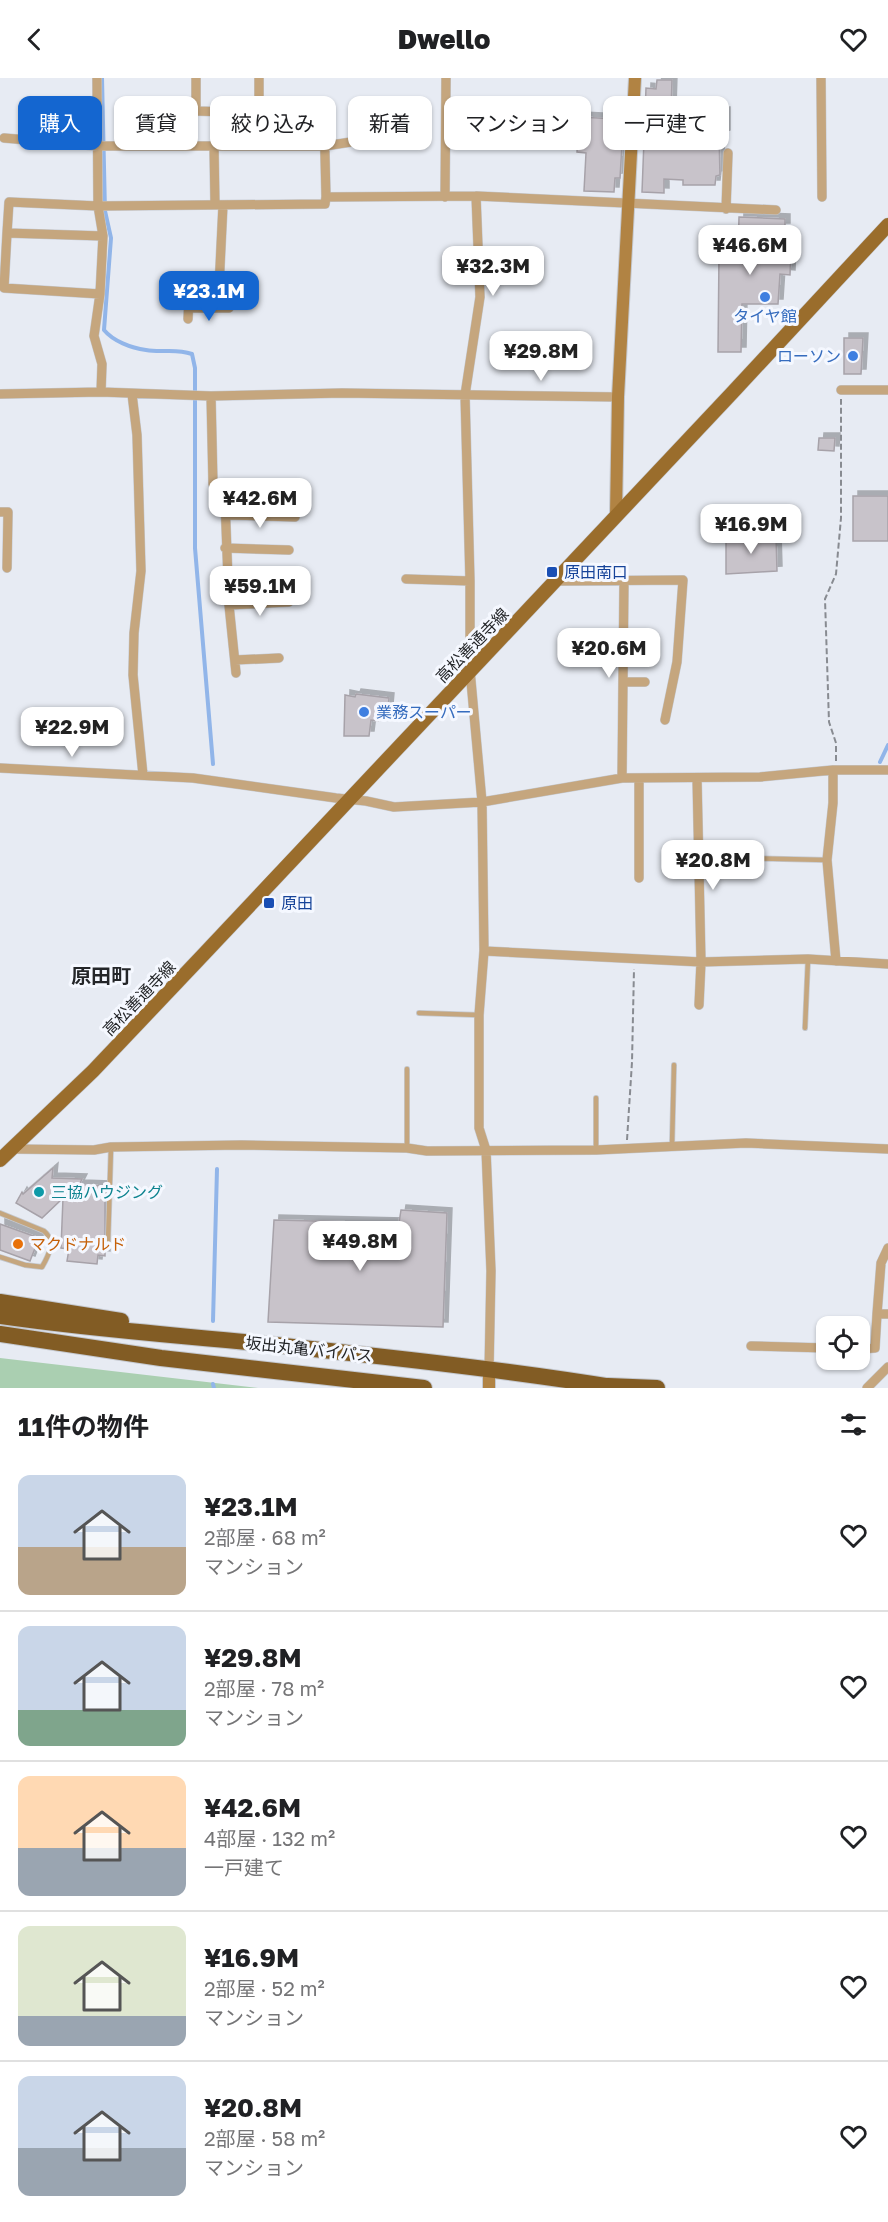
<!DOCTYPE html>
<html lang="ja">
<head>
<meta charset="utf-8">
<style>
  :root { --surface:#fff; --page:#f6f6f6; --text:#202124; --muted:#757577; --line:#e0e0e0; --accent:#1466d0 }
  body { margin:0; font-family:"Golos Text","Noto Sans JP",sans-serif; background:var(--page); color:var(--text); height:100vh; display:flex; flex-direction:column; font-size:22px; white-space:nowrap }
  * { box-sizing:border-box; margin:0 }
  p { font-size:20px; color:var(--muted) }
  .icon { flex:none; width:33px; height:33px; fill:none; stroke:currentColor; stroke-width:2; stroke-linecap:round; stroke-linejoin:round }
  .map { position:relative; height:1310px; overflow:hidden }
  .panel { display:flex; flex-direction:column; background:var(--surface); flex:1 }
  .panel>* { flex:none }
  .banner { position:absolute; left:18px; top:18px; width:852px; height:54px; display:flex; gap:12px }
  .fabs { position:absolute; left:816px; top:1238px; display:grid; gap:12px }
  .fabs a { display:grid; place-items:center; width:54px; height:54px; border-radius:12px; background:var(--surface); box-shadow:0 2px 4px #0004; font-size:30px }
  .price { position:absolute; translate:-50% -51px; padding:0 14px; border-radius:12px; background:#fff; color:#222; font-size:20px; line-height:39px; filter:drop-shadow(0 2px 3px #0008) }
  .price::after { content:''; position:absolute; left:50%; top:36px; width:18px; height:14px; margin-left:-9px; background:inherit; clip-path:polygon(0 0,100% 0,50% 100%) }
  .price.on { background:var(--accent); color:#fff }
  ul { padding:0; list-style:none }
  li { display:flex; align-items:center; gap:18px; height:150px; padding:0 18px }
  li+li { border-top:2px solid var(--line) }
  li span { display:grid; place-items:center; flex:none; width:168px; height:120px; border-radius:12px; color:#555 }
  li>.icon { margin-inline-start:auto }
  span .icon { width:72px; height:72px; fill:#fffc; stroke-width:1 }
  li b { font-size:26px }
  h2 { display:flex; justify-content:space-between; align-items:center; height:72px; padding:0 18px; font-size:26px }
  .pill { padding:0 21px; border-radius:12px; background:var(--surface); box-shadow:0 2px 4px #0004; font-size:21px; line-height:54px }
  .pill.on { background:var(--accent); color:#fff }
  header { display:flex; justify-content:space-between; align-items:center; height:78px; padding:0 18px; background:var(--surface); font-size:27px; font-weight:800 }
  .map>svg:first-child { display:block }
  .green { fill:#aacfb1 }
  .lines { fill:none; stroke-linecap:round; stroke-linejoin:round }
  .stream { stroke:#91b5e9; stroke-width:4 }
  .building { fill:#c8c3ca; stroke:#a7a2a9; stroke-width:1.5; filter:url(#shadow) }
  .lane-casing { stroke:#c4c8cf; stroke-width:6 }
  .street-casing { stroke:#c4c8cf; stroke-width:10 }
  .secondary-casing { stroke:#c4c8cf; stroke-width:14 }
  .primary-casing { stroke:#c4c8cf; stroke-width:15 }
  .highway-casing { stroke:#c4c8cf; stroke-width:18 }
  .path { stroke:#888b91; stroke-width:2; stroke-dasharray:6 3; stroke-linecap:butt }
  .lane { stroke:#c5a67e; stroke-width:4.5 }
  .street { stroke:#c5a67e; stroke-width:9 }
  .secondary { stroke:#b18343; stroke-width:12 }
  .primary { stroke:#9a6d2c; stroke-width:14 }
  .highway { stroke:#825c24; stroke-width:16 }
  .shop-dot { fill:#3f7fe0; stroke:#f5f8ff; stroke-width:2 }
  .transit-dot { fill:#1a4fb4; stroke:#f5f8ff; stroke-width:2 }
  .culture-dot { fill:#0f9aa8; stroke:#f5f8ff; stroke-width:2 }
  .food-dot { fill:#e8710a; stroke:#f5f8ff; stroke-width:2 }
  .labels { text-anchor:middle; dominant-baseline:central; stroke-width:6; stroke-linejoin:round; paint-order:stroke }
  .shop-label { font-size:16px; fill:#366cbe; stroke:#f5f8ff }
  .transit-label { font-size:16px; fill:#164399; stroke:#f5f8ff; text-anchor:start }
  .street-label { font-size:16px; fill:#242629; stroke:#f5f8ff }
  .culture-label { font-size:16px; fill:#0d838f; stroke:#f5f8ff; text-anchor:start }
  .food-label { font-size:16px; fill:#c56008; stroke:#f5f8ff; text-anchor:start }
  .quarter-label { font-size:20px; font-weight:bold; fill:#242629; stroke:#f5f8ff }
</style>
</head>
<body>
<header><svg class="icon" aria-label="back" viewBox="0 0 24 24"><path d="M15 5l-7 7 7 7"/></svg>Dwello<svg class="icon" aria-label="heart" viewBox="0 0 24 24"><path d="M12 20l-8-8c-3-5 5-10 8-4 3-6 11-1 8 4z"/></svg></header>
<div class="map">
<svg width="888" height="1310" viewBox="0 0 888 1310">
  <defs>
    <filter id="shadow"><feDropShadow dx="5" dy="-5" stdDeviation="0" flood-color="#0004"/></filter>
  </defs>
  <rect width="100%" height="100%" fill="#e7ebf3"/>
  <!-- green -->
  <path class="green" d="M0,1280L258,1310H0Z"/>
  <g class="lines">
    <!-- stream -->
    <path class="stream" d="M102,0L105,133L111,160L104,252C113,263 131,270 146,272C163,275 175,270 192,276L195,290V470L213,686
      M880,684L888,667
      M213,1243L217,1091
      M213,1306L214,1310"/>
  </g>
  <!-- building -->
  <path class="building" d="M657,2H672L671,34H725V57L719,59L720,97L716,98L715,107H683V102L664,101V115L642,114L646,10L656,11Z
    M579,39L616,41L615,64L622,66L620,100H615L614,114L584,113L586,75L577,74Z
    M739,139L785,141V150H777L776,169H791L790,197L780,196L778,226H742L741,274H718L719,176H738Z
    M844,260H863L861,296H844Z
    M819,360H835L834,373L818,372Z
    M853,418H888V463H853Z
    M776,459L777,493L726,496V460Z
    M356,616L389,620L388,631L384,630L383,638H379L378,643L371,642L369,658H344L345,617L355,619Z
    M53,1090L52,1100L82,1101L79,1107L105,1108V1178L98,1177L97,1186L67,1183L69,1171L61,1170L63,1120L42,1140L16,1125L22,1114L23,1116Z
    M401,1132L447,1135L443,1249L268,1244L274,1142L399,1145Z
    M0,1146L39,1160L30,1183L0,1172Z"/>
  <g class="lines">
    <!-- lane casing -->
    <g class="lane-casing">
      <path id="lane" d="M745,780L827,782
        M419,935L479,937
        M805,950L808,881
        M672,1068L674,987
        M407,1070V991
        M596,1072V1020
        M0,1135L44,1153C56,1163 49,1177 42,1189L25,1187L0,1179
        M108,1164L111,1069"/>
    </g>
    <!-- street casing -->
    <g class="street-casing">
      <path id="street" d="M97,0L98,128L9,124L7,155L103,158
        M196,0V33L324,37L326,119
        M259,0V35
        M821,0L822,119
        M4,60L98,68H325L351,64
        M214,68L215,127
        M476,118L480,219L465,317L470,503V592L482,724L484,873L479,937V1050L486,1072L491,1193L489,1292
        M445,119L446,0
        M726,131L728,75
        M7,155L4,210L100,216
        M188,230H229
        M218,230L223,127
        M188,241L189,219
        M841,312H888
        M101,314L102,286L94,258L100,216L103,158L98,128L325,126L326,119L476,118L776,132
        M0,316L101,314L211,318L342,315L618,319
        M132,316L137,357L141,493L134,555L133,597L143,697
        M211,318L213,406L225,422L229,527L236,595
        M0,434H8L7,490
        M226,437L295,439
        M225,470L289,472
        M406,501L470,503
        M555,503L683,502L677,584L665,642
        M229,527L289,524
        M235,582L279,580
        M623,604H645
        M0,690L193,700L336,720L366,723L394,729L482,724L622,700L760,699L833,692H888
        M833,692V725L827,782L836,883
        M622,700L624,503
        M697,700L701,884L699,927
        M639,800V700
        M484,873L701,884L808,881L888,886
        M13,1071L94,1072L111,1069L241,1067L407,1070L427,1073L596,1072L746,1065L888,1071
        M888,1170L881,1185L877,1236H888
        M751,1268L826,1270
        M860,1271L875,1270L877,1236
        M867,1310L888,1289"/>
    </g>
    <!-- secondary casing -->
    <g class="secondary-casing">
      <path id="secondary" d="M616,437L618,319L635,0
        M489,1310V1292"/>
    </g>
    <!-- primary casing -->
    <g class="primary-casing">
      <path id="primary" d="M0,1082L93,993L203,877L732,315L888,147"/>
    </g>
    <!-- highway casing -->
    <g class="highway-casing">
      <path id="highway" d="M0,1224L121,1243
        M0,1238C95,1252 190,1258 285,1268C396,1280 508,1292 618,1310
        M0,1256L161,1280L424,1310
        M608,1308L657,1310"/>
    </g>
    <!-- path -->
    <path class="path" d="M836,683V665L829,644L825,521L836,496L841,440V321
      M627,1062L632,984L634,891"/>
    <!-- lane -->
    <use href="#lane" class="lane"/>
    <!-- street -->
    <use href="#street" class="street"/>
    <!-- secondary -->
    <use href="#secondary" class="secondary"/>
    <!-- primary -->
    <use href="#primary" class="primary"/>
    <!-- highway -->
    <use href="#highway" class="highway"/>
  </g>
  <!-- markers -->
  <g class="shop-dot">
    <circle cx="765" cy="219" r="6"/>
    <circle cx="853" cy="278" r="6"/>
    <circle cx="364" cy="634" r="6"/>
  </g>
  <g class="transit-dot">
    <rect x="546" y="488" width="12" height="12" rx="3"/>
    <rect x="263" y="819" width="12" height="12" rx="3"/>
  </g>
  <circle class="culture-dot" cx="39" cy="1114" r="6"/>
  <circle class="food-dot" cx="18" cy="1166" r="6"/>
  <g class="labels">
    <!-- shop labels -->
    <g class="shop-label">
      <text x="765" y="238">タイヤ館</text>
      <text x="841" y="278" text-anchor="end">ローソン</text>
      <text x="376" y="634" text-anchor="start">業務スーパー</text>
    </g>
    <!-- transit labels -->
    <g class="transit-label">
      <text x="564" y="494">原田南口</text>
      <text x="281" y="825">原田</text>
    </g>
    <!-- street labels -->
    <g class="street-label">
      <text transform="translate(472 567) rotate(-46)">高松善通寺線</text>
      <text transform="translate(139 920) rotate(-46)">高松善通寺線</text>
      <text transform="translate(309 1271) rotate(6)">坂出丸亀バイパス</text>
    </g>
    <!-- culture labels -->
    <g class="culture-label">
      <text x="51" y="1114">三協ハウジング</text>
    </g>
    <!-- food labels -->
    <g class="food-label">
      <text x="30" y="1166">マクドナルド</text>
    </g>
    <!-- quarter labels -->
    <g class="quarter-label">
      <text x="101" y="897">原田町</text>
    </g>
  </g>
</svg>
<div class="fabs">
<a><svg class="icon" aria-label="locate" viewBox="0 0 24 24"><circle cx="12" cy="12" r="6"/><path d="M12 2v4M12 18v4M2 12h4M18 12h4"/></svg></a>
</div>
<b class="price" style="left:750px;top:198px">¥46.6M</b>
<b class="price" style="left:493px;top:219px">¥32.3M</b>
<b class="price on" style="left:209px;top:244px">¥23.1M</b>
<b class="price" style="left:541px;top:304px">¥29.8M</b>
<b class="price" style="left:260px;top:451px">¥42.6M</b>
<b class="price" style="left:751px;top:477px">¥16.9M</b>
<b class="price" style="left:260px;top:539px">¥59.1M</b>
<b class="price" style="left:609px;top:601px">¥20.6M</b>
<b class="price" style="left:72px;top:680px">¥22.9M</b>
<b class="price" style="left:713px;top:813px">¥20.8M</b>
<b class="price" style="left:360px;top:1194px">¥49.8M</b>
<div class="banner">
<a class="pill on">購入</a>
<a class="pill">賃貸</a>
<a class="pill">絞り込み</a>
<a class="pill">新着</a>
<a class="pill">マンション</a>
<a class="pill">一戸建て</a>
</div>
</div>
<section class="panel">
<h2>11件の物件<svg class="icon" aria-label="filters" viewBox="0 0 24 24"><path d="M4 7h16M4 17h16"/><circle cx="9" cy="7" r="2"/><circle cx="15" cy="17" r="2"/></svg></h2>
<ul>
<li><span style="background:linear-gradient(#c9d6e8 60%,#b9a48a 0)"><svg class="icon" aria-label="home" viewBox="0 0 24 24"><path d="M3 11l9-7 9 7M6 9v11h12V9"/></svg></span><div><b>¥23.1M</b><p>2部屋 · 68 m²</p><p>マンション</p></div><svg class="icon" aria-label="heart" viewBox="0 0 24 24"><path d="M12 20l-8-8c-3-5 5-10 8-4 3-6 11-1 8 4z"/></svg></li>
<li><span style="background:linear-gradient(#c9d6e8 70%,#7fa58c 0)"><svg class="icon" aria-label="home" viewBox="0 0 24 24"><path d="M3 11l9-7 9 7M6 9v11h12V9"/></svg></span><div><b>¥29.8M</b><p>2部屋 · 78 m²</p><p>マンション</p></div><svg class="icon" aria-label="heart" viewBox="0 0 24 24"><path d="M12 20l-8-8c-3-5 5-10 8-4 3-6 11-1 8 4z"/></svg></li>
<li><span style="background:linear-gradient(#ffd9b3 60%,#9aa5b1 0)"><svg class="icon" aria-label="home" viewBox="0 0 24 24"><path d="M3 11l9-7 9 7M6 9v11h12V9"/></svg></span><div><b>¥42.6M</b><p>4部屋 · 132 m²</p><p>一戸建て</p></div><svg class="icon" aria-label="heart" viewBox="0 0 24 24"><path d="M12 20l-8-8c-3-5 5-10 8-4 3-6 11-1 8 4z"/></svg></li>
<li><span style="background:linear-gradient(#dfe7d0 75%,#9aa5b1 0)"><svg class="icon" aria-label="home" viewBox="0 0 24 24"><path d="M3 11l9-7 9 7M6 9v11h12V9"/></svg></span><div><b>¥16.9M</b><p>2部屋 · 52 m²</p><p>マンション</p></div><svg class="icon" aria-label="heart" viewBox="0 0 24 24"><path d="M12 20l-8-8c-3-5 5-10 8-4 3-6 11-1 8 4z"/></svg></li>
<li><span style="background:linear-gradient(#c9d6e8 60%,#9aa5b1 0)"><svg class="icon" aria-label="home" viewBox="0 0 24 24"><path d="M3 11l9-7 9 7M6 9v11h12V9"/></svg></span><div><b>¥20.8M</b><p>2部屋 · 58 m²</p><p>マンション</p></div><svg class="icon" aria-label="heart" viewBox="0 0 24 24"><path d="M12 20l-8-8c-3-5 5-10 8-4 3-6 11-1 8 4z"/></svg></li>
</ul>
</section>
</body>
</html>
